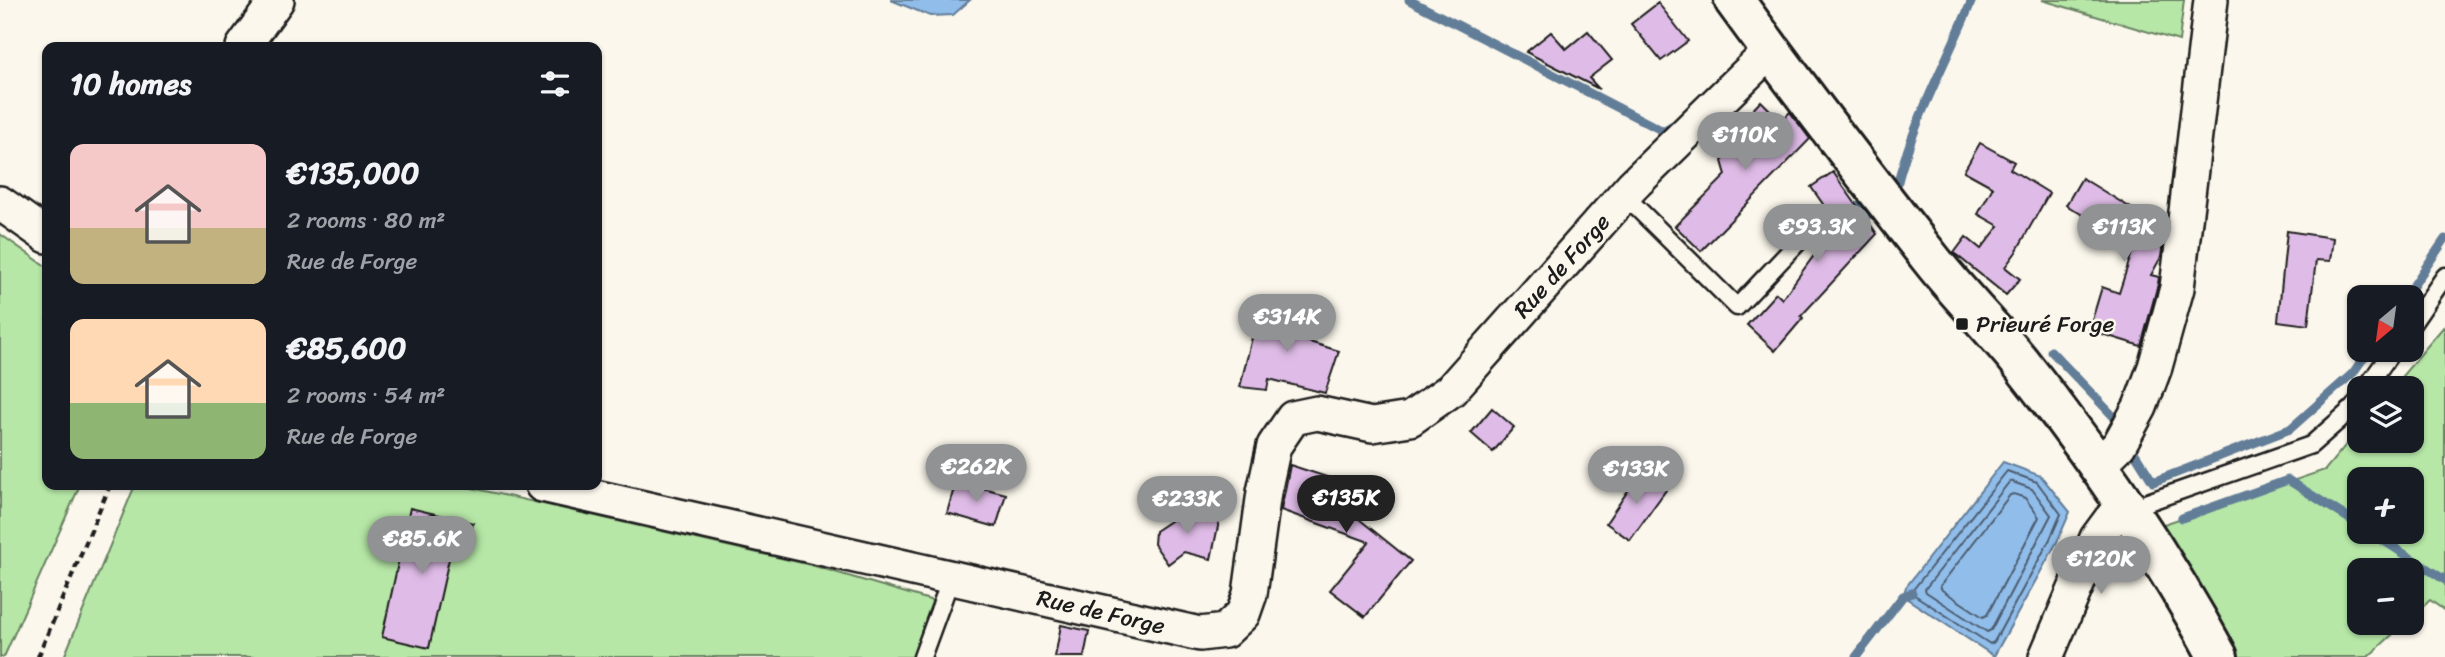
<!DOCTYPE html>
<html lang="en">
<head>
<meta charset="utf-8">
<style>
  :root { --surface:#171b24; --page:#242831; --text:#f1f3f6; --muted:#9ea1a6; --accent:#919294 }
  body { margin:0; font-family:Sriracha,sans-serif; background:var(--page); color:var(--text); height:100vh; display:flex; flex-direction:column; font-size:26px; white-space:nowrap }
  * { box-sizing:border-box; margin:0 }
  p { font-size:23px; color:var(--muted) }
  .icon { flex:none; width:38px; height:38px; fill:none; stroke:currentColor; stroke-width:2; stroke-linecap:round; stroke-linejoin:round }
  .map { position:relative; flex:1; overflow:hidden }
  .sheet { position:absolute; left:42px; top:42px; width:560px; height:448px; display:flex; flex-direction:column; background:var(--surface); border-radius:14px; box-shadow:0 2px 5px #0004 }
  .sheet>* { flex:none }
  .needle { width:46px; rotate:209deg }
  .fabs { position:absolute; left:2347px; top:285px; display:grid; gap:14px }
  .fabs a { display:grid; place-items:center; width:77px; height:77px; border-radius:14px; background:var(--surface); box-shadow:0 2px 5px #0004; font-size:35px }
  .price { position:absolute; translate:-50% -60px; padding:0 16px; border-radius:24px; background:var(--accent); color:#fff; font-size:23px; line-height:46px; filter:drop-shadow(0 2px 4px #0008) }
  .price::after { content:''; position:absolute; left:50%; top:42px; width:21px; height:16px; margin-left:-10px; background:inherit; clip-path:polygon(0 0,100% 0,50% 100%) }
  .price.current { background:#222; color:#fff }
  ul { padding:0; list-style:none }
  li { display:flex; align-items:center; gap:21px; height:175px; padding:0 28px }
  li span { display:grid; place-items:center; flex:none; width:196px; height:140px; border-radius:14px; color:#555 }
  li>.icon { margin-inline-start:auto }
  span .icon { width:84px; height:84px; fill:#fffc; stroke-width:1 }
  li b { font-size:30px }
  h2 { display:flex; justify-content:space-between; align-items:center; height:84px; padding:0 28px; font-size:30px }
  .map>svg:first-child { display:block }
  .green { fill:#b6e7a7; stroke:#698262; stroke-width:2; fill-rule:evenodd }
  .water { fill:#91bdea; stroke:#627d98; stroke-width:2 }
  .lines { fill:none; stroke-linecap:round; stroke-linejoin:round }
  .shore { stroke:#4b5c6e; stroke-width:2 }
  .stream { stroke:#627d98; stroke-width:9 }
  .building { fill:#dfbce7; stroke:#1c1c1c; stroke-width:2 }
  .service-casing { stroke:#1c1c1c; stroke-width:21 }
  .minor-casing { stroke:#1c1c1c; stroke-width:38 }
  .tertiary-casing { stroke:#1c1c1c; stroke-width:44 }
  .path { stroke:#1c1c1c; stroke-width:4.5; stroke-dasharray:7 5; stroke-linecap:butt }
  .service { stroke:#fbf7ec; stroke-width:16 }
  .minor { stroke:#fbf7ec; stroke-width:33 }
  .tertiary { stroke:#fbf7ec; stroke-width:38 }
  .poi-dot { fill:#1c1c1c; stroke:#fbf7ec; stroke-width:2.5 }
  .labels { text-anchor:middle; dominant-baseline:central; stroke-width:5; stroke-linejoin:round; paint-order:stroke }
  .street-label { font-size:23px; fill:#1c1c1c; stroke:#fbf7ec }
  .poi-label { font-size:23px; fill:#1c1c1c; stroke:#fbf7ec; text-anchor:start }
</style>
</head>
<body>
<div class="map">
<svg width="2445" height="657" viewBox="0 0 2445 657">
  <rect width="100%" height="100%" fill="#fbf7ec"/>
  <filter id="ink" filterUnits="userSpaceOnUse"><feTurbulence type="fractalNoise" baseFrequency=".0143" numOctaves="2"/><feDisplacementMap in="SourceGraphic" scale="14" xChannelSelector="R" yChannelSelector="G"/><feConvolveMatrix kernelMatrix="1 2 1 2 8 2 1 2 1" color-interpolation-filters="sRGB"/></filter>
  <g filter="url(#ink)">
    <!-- green -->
    <path class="green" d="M2042,0H2184L2179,41Z
      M0,234L47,267V485H80L4,657H0Z
      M2445,325V611L2430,600L2412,617V570H2359V623H2405L2368,657H2232L2143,531L2325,470L2359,429V441H2412V388H2392ZM2359,480H2412V532H2359Z
      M135,485H459L811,565L940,603L921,657H64Z"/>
    <!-- water -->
    <path class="water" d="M891,0H970L953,15L930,16Z
      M2003,462L2041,476L2070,512L2057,542L1994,656L1903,596L1906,587Z"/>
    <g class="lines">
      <!-- shore -->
      <path class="shore" d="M2007,471L2037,482L2061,514L2050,539L1994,642L1990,644L1913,594L1912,591Z
        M2010,481L2032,489L2051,515L1991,630L1987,632L1926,592L1925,589Z
        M2014,494L2025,498L2039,517L1987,615L1983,617L1942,590L1940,586L2010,495Z"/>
      <!-- stream -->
      <path class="stream" d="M1409,0L1665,132L1671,126
        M1896,189C1912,123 1946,63 1972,0
        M1860,204L1868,215
        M2405,298L2445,239
        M2051,351L2115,418
        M2136,455L2153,482L2290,429L2353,373L2369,350
        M2182,518L2288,480L2359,525
        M2370,532L2445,580
        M2109,550L2112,543L2126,542L2129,548
        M1856,657L1903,596L1912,593"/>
    </g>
    <!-- building -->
    <path class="building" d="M1658,3L1688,41L1661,61L1631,24Z
      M1588,31L1612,60L1589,78L1599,89L1526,52L1551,32L1566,49Z
      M1761,101L1781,121L1790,112L1810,139L1701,251L1675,226L1726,175L1722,161L1738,144L1729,135Z
      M1980,143L2014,162L2010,169L2049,193L2016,252L2005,267L2020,279L2006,295L1954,253L1966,237L1981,249L1999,226L1978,214L1993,187L1964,171Z
      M1833,172L1877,234L1801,316L1803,318L1775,351L1747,325L1776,293L1782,299L1837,224L1811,187Z
      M2082,178L2165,229L2161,257L2151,275L2159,277L2158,284L2141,346L2089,330L2102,287L2119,293L2134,246L2066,205Z
      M2287,231L2333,238L2330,261L2316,260L2308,325L2278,321Z
      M1259,309L1286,316L1288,309L1310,316L1303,340L1339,351L1325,393L1269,379L1267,390L1240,387Z
      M1492,408L1514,427L1493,452L1471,433Z
      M1290,465L1370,491L1359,519L1411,561L1365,617L1330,590L1369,542L1281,510Z
      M1640,473L1666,490L1630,540L1606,523Z
      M956,481L1006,494L996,527L947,513Z
      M410,508L473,523L468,545L453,541L429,648L382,637Z
      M1185,511L1220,517L1211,559L1184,552L1168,564L1154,544L1155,531Z
      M1061,625L1089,631L1084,657H1055Z"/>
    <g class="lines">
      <!-- service casing -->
      <g class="service-casing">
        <path id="service" d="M1624,195L1737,307L1805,235
          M2412,324L2445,276
          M2366,388L2393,350
          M2129,511L2148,502L2311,445L2353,408L2359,399
          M922,657L951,578"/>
      </g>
      <!-- minor casing -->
      <g class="minor-casing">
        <path id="minor" d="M243,47L277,0
          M0,203L47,236
          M2095,462L2110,454L2119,445L2140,407L2155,367L2177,288L2211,0
          M542,485L1200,634L1225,631L1243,614L1250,594L1264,492L1274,446L1293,418L1317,413L1372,425L1410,419L1451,390L1633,185L1760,61L1772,52
          M2046,657L2097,538L2111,519L2129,511"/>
      </g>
      <!-- tertiary casing -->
      <g class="tertiary-casing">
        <path id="tertiary" d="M1734,0C1797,87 1863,173 1930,258C1958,294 1991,326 2020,362C2094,455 2162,553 2218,657"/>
      </g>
      <!-- path -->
      <path class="path" d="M38,657L110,485"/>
      <!-- service -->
      <use href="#service" class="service"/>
      <!-- minor -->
      <use href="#minor" class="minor"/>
      <!-- tertiary -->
      <use href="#tertiary" class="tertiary"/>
    </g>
  </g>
  <!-- markers -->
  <rect class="poi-dot" x="1955" y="317" width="14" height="14" rx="3.5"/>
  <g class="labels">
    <!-- street labels -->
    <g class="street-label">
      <text transform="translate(1562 266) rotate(-48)">Rue de Forge</text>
      <text transform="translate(1101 612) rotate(13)">Rue de Forge</text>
    </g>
    <!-- poi labels -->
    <g class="poi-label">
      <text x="1976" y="324">Prieuré Forge</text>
    </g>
  </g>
</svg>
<div class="fabs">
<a><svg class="needle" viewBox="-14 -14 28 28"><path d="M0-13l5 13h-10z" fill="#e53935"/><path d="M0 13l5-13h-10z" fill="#9ea1a6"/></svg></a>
<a><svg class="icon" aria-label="layers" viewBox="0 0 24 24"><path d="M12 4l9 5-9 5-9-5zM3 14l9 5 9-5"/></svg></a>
<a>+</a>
<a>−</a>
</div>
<b class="price" style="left:1745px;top:172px">€110K</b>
<b class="price" style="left:1817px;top:264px">€93.3K</b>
<b class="price" style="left:2124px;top:264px">€113K</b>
<b class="price" style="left:1287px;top:354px">€314K</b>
<b class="price" style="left:976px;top:504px">€262K</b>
<b class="price" style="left:1636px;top:506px">€133K</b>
<b class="price current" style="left:1346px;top:535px">€135K</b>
<b class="price" style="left:1187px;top:536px">€233K</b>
<b class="price" style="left:422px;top:576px">€85.6K</b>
<b class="price" style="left:2101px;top:596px">€120K</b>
<section class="sheet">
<h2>10 homes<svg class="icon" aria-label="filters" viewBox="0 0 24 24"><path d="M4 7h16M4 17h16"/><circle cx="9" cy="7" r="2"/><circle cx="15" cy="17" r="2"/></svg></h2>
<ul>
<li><span style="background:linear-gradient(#f6c9c9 60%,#c2b280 0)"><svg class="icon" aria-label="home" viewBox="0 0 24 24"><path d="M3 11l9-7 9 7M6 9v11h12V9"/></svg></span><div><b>€135,000</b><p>2 rooms · 80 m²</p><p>Rue de Forge</p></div></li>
<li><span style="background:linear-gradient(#ffd9b3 60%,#8fb573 0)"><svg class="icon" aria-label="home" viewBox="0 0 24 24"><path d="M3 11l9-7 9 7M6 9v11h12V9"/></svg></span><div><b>€85,600</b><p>2 rooms · 54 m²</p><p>Rue de Forge</p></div></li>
</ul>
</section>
</div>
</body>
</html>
